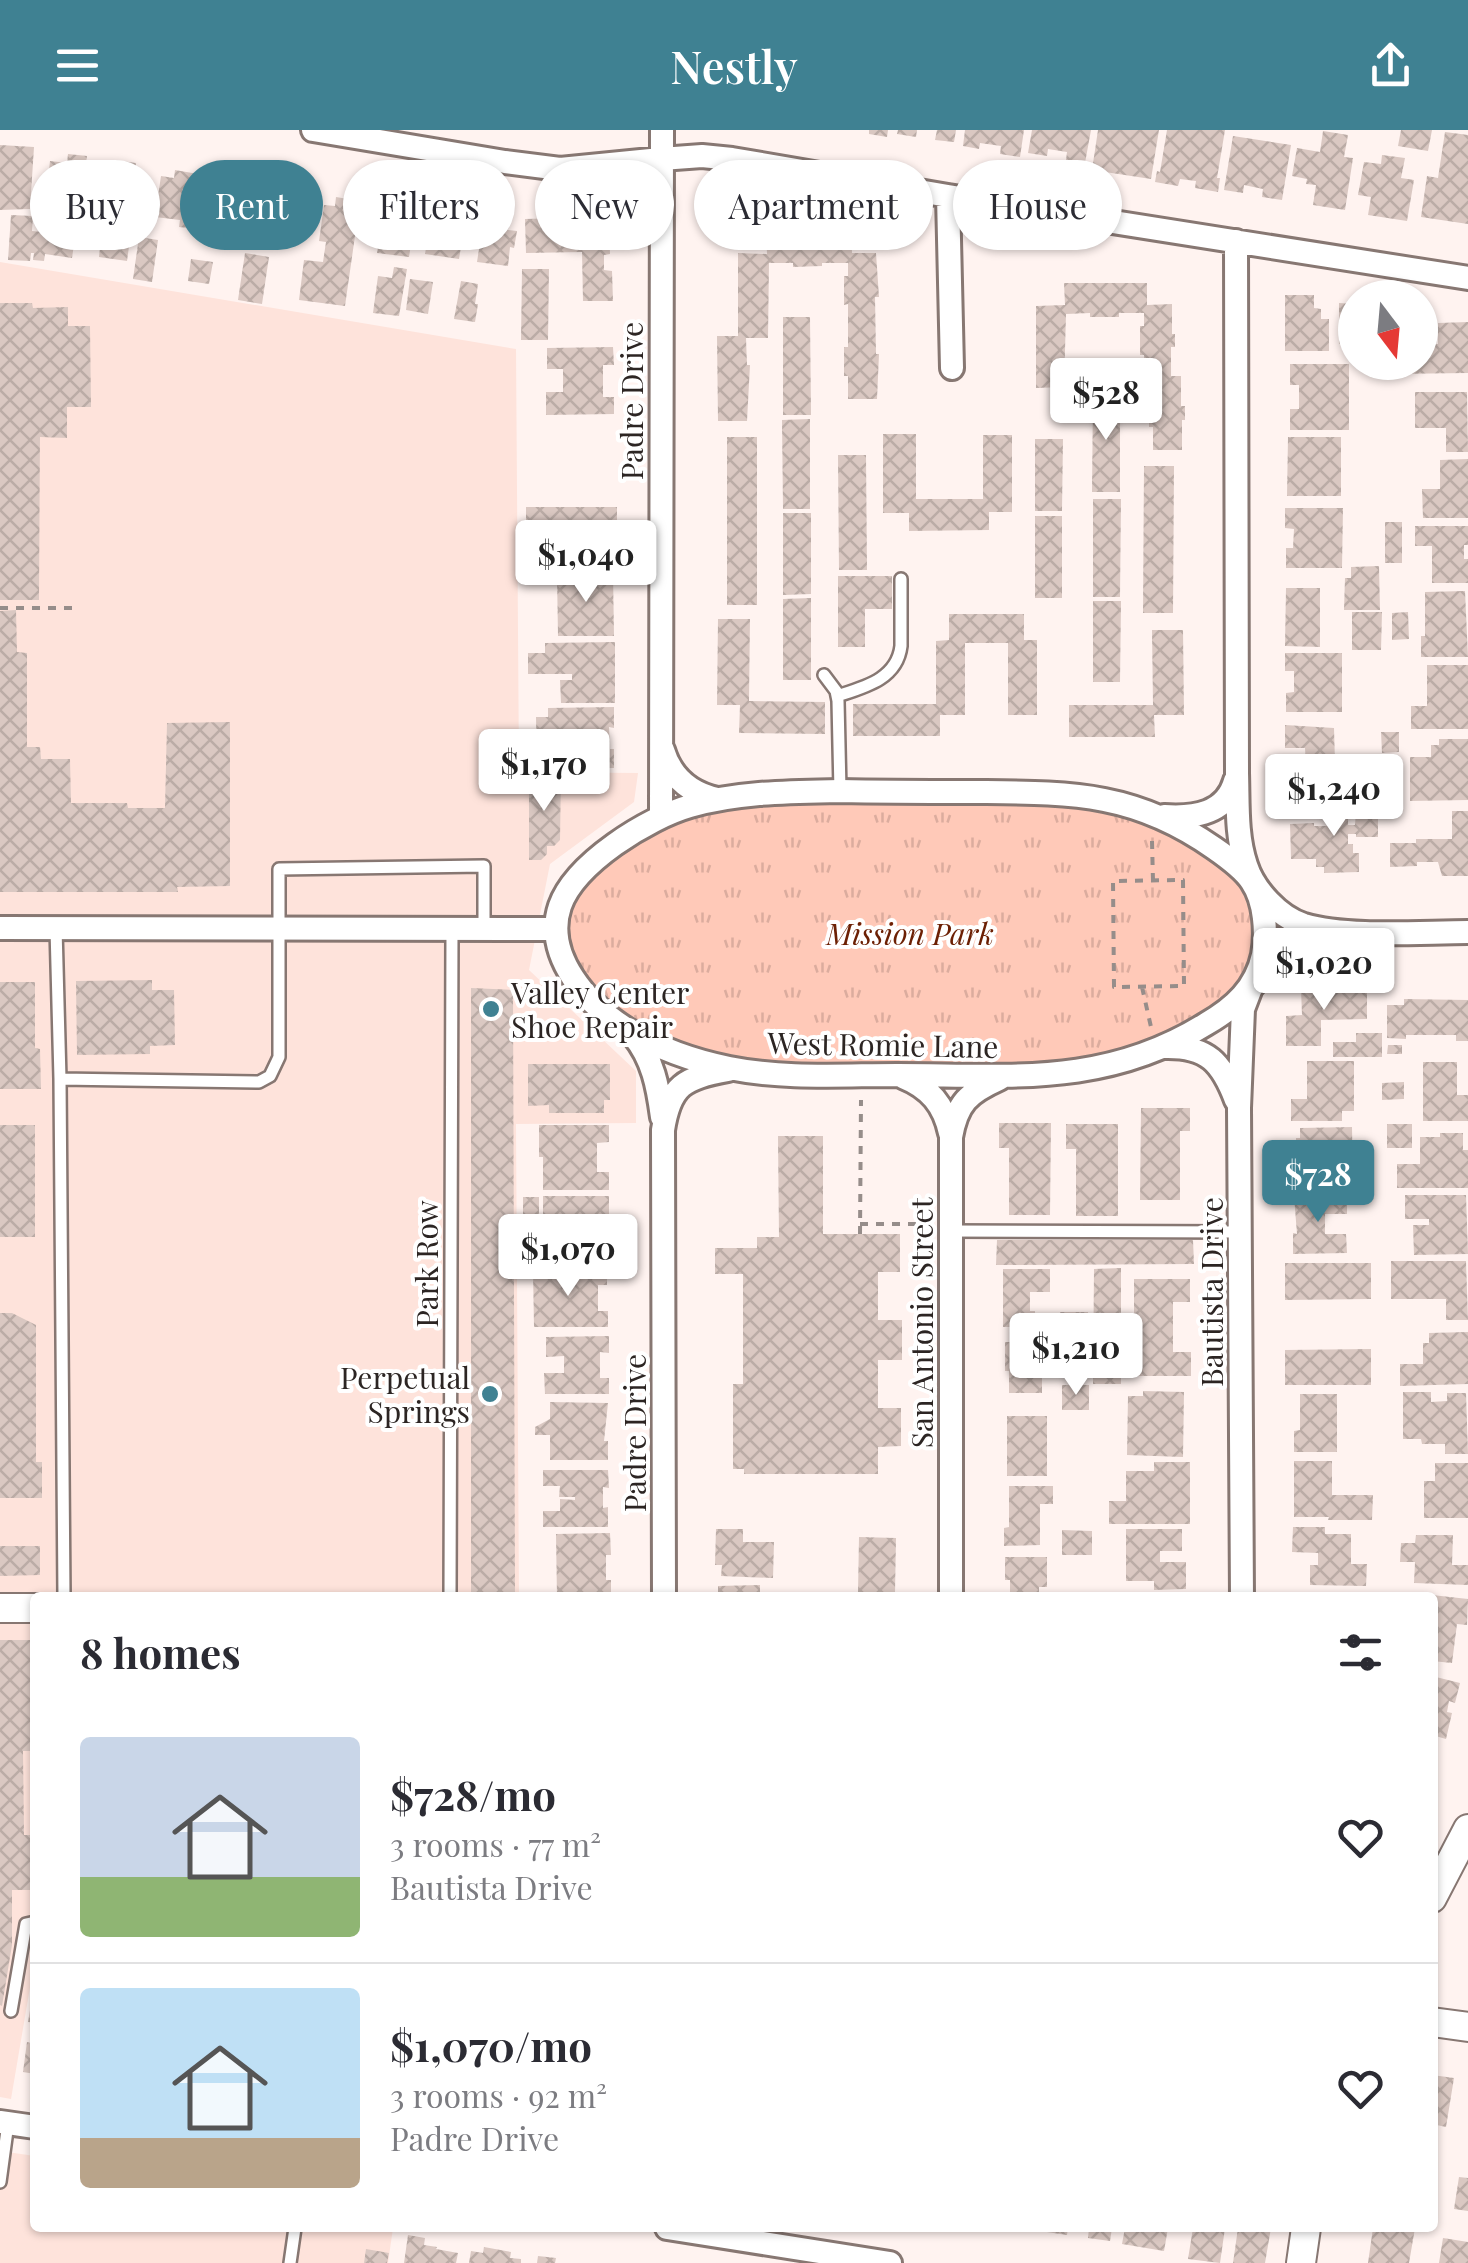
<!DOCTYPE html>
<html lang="en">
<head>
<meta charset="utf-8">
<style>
  :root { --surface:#fff; --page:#f7f7f7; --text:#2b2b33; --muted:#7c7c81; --line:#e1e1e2; --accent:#3f8192 }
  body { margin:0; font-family:"Playfair Display",serif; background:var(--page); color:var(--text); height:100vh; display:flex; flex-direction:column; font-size:38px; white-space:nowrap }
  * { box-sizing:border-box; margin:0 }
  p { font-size:32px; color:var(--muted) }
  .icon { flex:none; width:55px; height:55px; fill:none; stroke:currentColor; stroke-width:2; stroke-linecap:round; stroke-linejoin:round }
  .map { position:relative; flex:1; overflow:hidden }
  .sheet { position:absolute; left:30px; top:1462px; width:1408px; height:640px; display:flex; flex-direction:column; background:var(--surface); border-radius:10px; box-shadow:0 2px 8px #0004 }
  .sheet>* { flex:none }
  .guide { position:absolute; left:30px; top:30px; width:1410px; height:90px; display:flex; gap:20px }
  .needle { width:65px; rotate:164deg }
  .fabs { position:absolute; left:1338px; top:150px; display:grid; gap:20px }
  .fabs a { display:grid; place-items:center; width:100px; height:100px; border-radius:50%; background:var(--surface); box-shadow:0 2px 8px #0004; font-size:50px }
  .price { position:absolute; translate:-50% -85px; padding:0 22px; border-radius:10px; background:#fff; color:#222; font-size:32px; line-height:65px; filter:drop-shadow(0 2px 5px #0008) }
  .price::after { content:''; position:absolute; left:50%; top:60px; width:30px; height:22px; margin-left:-15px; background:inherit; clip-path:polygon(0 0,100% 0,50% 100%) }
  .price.active { background:var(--accent); color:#fff }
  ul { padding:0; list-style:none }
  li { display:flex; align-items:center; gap:30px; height:250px; padding:0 50px }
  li+li { border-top:2px solid var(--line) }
  li span { display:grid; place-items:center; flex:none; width:280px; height:200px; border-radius:10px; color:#555 }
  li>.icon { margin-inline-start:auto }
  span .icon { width:120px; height:120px; fill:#fffc; stroke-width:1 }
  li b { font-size:42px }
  h2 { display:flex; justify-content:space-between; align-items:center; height:120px; padding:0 50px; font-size:42px }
  .chip { padding:0 35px; border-radius:45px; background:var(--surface); box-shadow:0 2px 8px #0004; font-size:35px; line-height:90px }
  .chip.active { background:var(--accent); color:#fff }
  header { display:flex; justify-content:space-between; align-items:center; height:130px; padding:0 50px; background:var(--accent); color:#fff; font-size:45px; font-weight:600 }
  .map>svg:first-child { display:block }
  .built { fill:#fee3db }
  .grass { fill:url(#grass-tufts) }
  .building { fill:url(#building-cross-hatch) }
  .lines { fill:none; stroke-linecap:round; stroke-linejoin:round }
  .service-casing { stroke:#877772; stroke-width:16 }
  .minor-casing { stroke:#877772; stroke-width:28 }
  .tertiary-casing { stroke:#877772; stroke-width:32 }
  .path { stroke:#968d8a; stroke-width:4; stroke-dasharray:8 8; stroke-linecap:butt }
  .service { stroke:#fff; stroke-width:11 }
  .minor { stroke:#fff; stroke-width:22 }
  .tertiary { stroke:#fff; stroke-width:28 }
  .poi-dot { fill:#3f8192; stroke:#fff; stroke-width:4 }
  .labels { text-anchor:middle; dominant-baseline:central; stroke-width:8; stroke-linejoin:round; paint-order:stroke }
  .street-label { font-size:30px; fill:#2c2523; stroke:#fff }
  .park-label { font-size:30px; font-style:italic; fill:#6c2004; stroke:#fff }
  .poi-label { font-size:30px; fill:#2c2523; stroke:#fff; text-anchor:start }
</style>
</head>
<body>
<header><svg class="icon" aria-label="menu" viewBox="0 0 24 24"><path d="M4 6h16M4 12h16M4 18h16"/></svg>Nestly<svg class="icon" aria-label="share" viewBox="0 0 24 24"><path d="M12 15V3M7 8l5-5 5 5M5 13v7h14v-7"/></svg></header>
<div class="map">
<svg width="1468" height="2133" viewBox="0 0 1468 2133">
  <defs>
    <pattern id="grass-tufts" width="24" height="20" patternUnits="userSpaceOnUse" patternTransform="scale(2.5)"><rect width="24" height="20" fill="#ffc9b8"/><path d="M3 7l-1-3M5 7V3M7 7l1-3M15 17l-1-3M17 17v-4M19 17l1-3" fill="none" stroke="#dbac9e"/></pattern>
    <pattern id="building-cross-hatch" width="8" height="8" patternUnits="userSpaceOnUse" patternTransform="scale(2.5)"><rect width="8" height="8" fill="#dac8c2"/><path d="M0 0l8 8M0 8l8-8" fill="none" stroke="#bbaca6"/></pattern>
  </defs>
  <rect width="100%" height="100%" fill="#fff3f0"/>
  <!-- built -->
  <path class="built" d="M0,132L516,219L519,642L638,643L634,672L550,734L529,840L636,941V993L516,994L519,1467L35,1468V1828L11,1969L0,1967Z
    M0,2021L35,2026V2098H393L388,2133H0Z"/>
  <!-- grass -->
  <path class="grass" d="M1055,662L1203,711L1260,773L1251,858L1102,938L776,945L629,901L558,814L574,753L688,676Z"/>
  <!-- building -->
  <path class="building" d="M869,0H888L887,7L869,4Z
    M898,0H917L916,7L897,4Z
    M937,0H956L954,12L935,10Z
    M965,0H1024L1020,27L1000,24L1001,16L980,13L979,19L963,16Z
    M1032,0H1091L1085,33L1066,30L1067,22L1048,19L1047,26L1028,23Z
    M1098,0H1159L1151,49L1092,40Z
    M1167,0H1225L1217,48H1220L1218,62L1195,58L1196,51L1180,49L1178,56L1155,52L1157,41L1160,42Z
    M1401,0H1432L1428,21L1398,16Z
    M1323,1L1348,5L1344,27L1353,28L1345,80L1313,75L1316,55L1306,54L1307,49L1292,46L1297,18L1320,22Z
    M1445,2L1468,5V94L1421,87L1427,46L1438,48Z
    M1233,6L1291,15L1282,70L1262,67L1263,59L1244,55L1243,63L1224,60Z
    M0,15L34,17L30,79L0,80Z
    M68,24L87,26L72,128L45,124L44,131L33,130L34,123H31L30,131L8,130L11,85L33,86L32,101L54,103L57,78L45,75L50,31L67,33Z
    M1382,25L1405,28L1401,48L1414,50L1407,91L1368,85L1371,67L1358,65L1364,32L1381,34Z
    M113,30L136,33L135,43L142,44L138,74L135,73L127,131L99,127L103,89L116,91L118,72L97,69L100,45L111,46Z
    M175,40L198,44L195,65H192L188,98L179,97L180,90L155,87L161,46L174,48Z
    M220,49L251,53L243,111L212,106Z
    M283,58L304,61L300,85L306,86L302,110L295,109L296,105L262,100L268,61L282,63Z
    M336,67L360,71L345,176L299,170L304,130L323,132L326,112L319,111L324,75L335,76Z
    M367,70L406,77L405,81L416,83L409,127L377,123L379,109H376L379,90L364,88Z
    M432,82L466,87L459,129L425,124Z
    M484,87L503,90L501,99L517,101L514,118L510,117L508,136L477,132Z
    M597,87L598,95H609L610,124L604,125V140L612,141L613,171H583L582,122L526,123L525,89Z
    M851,101L852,123H876L879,167H875L876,224H879L877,269H848V246H844V217H848V174L844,175V146H848V133H822V136L793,137V133H769L768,208H746L747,235H750L747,291H718L717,206H738V123L767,124L766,102Z
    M139,107L158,110L152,152L133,149Z
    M245,123L269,127L262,174L238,170Z
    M191,129L213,132L209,154L188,151Z
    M394,137L407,139L399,186L373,183L378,146L392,148Z
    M522,139H549L548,210H521Z
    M410,149L433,152L428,184L406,180Z
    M461,151L478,154L475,174H478L475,192L454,189Z
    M1064,153H1147V175L1172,174V204H1175V217H1171V246H1181V276H1185V290H1182V320H1153V297H1149V268H1153V248H1144V225H1140V196H1144V183H1119V187H1090V183L1066,184L1064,257L1036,258V176L1065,175Z
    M1285,165H1314V178L1321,179V189H1329V221H1285Z
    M0,173H32L33,178L68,177V196H90L91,277H67V308L40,307L39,470H0Z
    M1339,173L1355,174V214H1339Z
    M783,187H810L811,285H783Z
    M1468,192V243L1392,244V232H1420V214H1438V193Z
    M613,217L614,235H603V267H614V284L546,285V262H563V239H547V218Z
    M1290,234H1349V300H1290V279H1299V255H1290Z
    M1415,262H1467L1468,322H1446V298H1415Z
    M1093,264H1120V362H1092Z
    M810,289V379H783L782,290Z
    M883,304H916V369H983V305H1012V382H989V400L909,401V383H883Z
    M727,307H757V475H727Z
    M1288,307H1341V366H1287Z
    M1035,309H1063L1062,381H1035Z
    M838,325H866L867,440H839Z
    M1468,329V388H1423L1422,359H1440V330Z
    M1144,336H1174L1173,483H1143Z
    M1093,369H1121L1120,467H1093Z
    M526,377H617V406H559V425H526Z
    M1285,378H1343L1342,438H1286V418H1293L1294,399L1285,398Z
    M783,383H811V464L783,465Z
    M1035,386H1062V468H1035Z
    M1385,392H1402V433H1385Z
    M1415,396H1468V415H1464V429H1468V453H1432V416H1415Z
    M1379,436L1380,480H1344L1345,448H1351V437Z
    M613,444L614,506H558L557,445Z
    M838,446H892V479H865V517H838Z
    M1286,458H1320V517L1285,516Z
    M1465,461L1468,527H1421V506H1425V462Z
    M811,468V550H783V469Z
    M1093,471H1121L1120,552H1093Z
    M16,480L17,522L27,523V617H40L41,629H70L71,673H127L128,678H165L167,593L230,592V756L177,757L178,762H0V481Z
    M1352,482H1382L1381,520H1352Z
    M1408,482L1409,509L1392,510V483Z
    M949,484H1024V510H1037V585H1008V513H965V585H940V606H853V574H936V511L949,510Z
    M718,489H750L749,571L825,572V604L739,603L740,575H717Z
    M1152,500H1183L1184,585H1154L1155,607H1069V575H1153Z
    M615,512V573H561L560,550H572V544H528V523H545V513Z
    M1285,523H1342V582H1286V563L1294,562V541H1285Z
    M1427,535H1468V599H1411V576H1427Z
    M614,577V598L609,597L610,619H614V638L554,639V636L537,637L536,587H548V578Z
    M1285,595L1334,598L1335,633H1346V661H1302L1301,635H1306L1305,618H1285Z
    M1381,602H1399V622L1382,623Z
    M1439,609H1468V670L1410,671V627H1431V615H1439Z
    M529,644H561L560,710L554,716H547V724L541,730H529Z
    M1327,673H1348V695H1355L1356,681L1361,682V678H1378V707H1356V704H1348V714H1353V723H1359V742L1324,743V737H1316V729H1291L1290,694L1314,693V696H1327Z
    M1452,681H1468V746H1442L1438,732H1417V736L1390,737V713H1416V709H1452Z
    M152,850V860H174L175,915L150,916V924L77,925L76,851Z
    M0,852H35V918L40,919L41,959H0Z
    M471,858L513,860L515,1468H471Z
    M1301,859H1367V889L1321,890V916H1286V886L1302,885Z
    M1404,869L1468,870V911H1456V905H1406V909L1387,908V875H1404Z
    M1356,903H1382V927H1333V912H1356Z
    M1388,915H1402V924H1387Z
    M1307,931H1354V981H1342V991H1291V969H1307Z
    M1423,932H1457V965H1468V991H1423Z
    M528,934H610V970H604V983H549V975L528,976Z
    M1404,952V969L1382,970V953Z
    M1141,978H1190V1001H1180V1070H1140Z
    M999,993H1051L1050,1085H1009V1018H999Z
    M1066,994H1118V1086H1076V1019H1066Z
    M1387,994H1412V1018H1387Z
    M0,995H35V1107H0Z
    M539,995H609V1012L597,1013V1042H609V1060H543V1027H539Z
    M1352,997L1353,1058H1300V1047H1296V1037H1290V1017H1296V1008H1300V998Z
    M1440,1003H1463V1020H1468V1058H1397V1034H1420V1007H1440Z
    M778,1006H823V1104H900V1142H878V1190H902V1230H878V1278H901V1316L878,1317V1344H744V1339H733V1254H743V1144H715V1118H757V1107H779Z
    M1347,1065V1084H1325V1104H1346L1347,1123L1293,1124V1103L1297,1104L1294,1066Z
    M1405,1065H1466L1468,1124L1414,1125L1413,1095H1429V1089H1405Z
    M543,1066H609V1084H598V1114H609V1131H543Z
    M523,1067H539V1086H523Z
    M997,1110H1193L1194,1134L996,1135Z
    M1391,1131H1466L1468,1190H1446V1169H1391Z
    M1285,1133H1371V1169L1285,1170Z
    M1121,1138V1254H1093L1094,1139Z
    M1003,1139H1050V1162H1030V1181H1035V1197H1003Z
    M533,1140H607V1155H598V1181H608V1197H534Z
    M1134,1149H1190V1172H1173V1222H1191V1246H1134Z
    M1060,1182H1088L1089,1206L1061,1207Z
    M0,1183H12L36,1195V1332H42V1368H0Z
    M1468,1202V1254L1400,1256V1234H1423V1213H1429V1203Z
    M609,1206V1223L600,1222V1248H609V1264H545L544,1243H564V1226L546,1227V1207Z
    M1005,1212H1061V1236H1042V1263H1009V1241H1005Z
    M1371,1219V1255H1285V1220Z
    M1062,1255H1089V1280H1062Z
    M1143,1261L1184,1262L1183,1327L1127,1325L1128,1266H1143Z
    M1403,1262H1431V1272L1447,1271V1263H1466L1468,1324H1445V1314H1422L1421,1309H1403Z
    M1300,1264H1337V1322H1294V1301L1300,1300Z
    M550,1272L608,1273L604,1311H608V1330H550V1305H535V1297L550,1289Z
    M1007,1286H1047V1346H1007Z
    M1294,1331H1332V1365H1373L1372,1390H1328L1329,1387H1294Z
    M1154,1332H1190V1394H1109V1371H1126V1341H1154Z
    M1435,1333H1468V1388H1424V1351H1435Z
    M543,1340H608L609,1358L603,1357V1378L608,1377V1397H543V1381H560V1369L575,1370V1367H559L560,1356H543Z
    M1009,1356H1053V1374H1040V1415L1004,1416V1398L1009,1397Z
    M1293,1397H1325V1404H1351V1434H1367L1366,1456L1310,1455V1435H1318V1423L1292,1422Z
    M716,1399H743V1412H774L773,1448L721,1446L722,1435H715Z
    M1126,1399H1182V1421H1160V1432H1186V1459L1154,1460V1451H1126Z
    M1062,1400L1092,1401V1425H1062Z
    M610,1403L611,1425H606V1450H611V1468H557L556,1404Z
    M1416,1405H1453L1452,1435H1468V1455L1414,1453L1415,1432H1400L1401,1413H1415Z
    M859,1407L896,1408L895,1463H858Z
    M0,1416H40V1445L0,1446Z
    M1005,1427H1047V1457H1039V1468H1010V1450H1005Z
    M760,1455V1468H718V1456Z
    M1432,1465L1468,1469L1467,1495L1457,1494L1452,1533L1432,1531Z
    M0,1510H35V1621H23L24,1705H35V1760H12V1815L2,1876L0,1875Z
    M1432,1546L1460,1553L1455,1573L1449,1571L1447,1582L1452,1583L1446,1609L1432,1605Z
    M33,1862H35V1893L28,1892Z
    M27,1912L35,1914V1944L23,1942Z
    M1432,1945L1454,1948L1446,1997L1432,1994Z
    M1459,2047L1468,2048V2081L1454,2079Z
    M1041,2098H1068L1067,2105L1040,2101Z
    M1089,2098H1112L1110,2111L1088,2108Z
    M1125,2098H1168L1164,2121L1122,2114Z
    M1193,2098H1225L1220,2133L1188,2129Z
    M1238,2098H1271L1265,2133H1233Z
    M1373,2098H1415L1409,2133H1368Z
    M408,2105L425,2108L424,2115L437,2117L436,2119L458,2123L456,2133H404Z
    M1443,2108L1468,2112V2133H1439Z
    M484,2117L511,2122L510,2128L521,2129V2133H469L471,2121L483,2123Z
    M366,2119L389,2123L387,2133H364Z
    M538,2126L556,2128L555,2133H537Z"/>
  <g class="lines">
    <!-- service casing -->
    <g class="service-casing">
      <path id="service" d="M824,545L836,561L838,571L840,661
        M837,566C865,557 897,549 901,516V449
        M56,798L60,949L64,1468
        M60,949L259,952L270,946L279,927V739L484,736V800
        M951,1101L1240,1102
        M450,1468L452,800
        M11,1881L26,1794L35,1792
        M0,2052L8,1993
        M290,2133L295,2098"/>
    </g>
    <!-- minor casing -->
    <g class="minor-casing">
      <path id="minor" d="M313,0L505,32L560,39L661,29L702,26L732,29L948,66L1468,148
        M948,66L952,238
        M1236,111L1237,643C1238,673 1236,706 1246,735C1254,760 1279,787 1304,795C1348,808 1421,802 1468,802
        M663,620C671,647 690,663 717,669
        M840,661C885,662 929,662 974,662C1069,663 1133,661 1214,718C1227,727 1244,739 1252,752C1265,771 1267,803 1263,825C1256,858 1234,878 1206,894C1105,957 1010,945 897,945C841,945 784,949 729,938C694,931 658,918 628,900C589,876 543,826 560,776C575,733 648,688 690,676C738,662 790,662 840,661Z
        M1164,686C1194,688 1226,684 1235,651
        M661,687L662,0
        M0,798L556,799
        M633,905C653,929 658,957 662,987
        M1165,917C1208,916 1222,933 1236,970
        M903,947C930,958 944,975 950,1003
        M664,1468L663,1000C670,955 684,948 728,940
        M951,1468V1007C957,973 968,963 999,949
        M1242,1468L1239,978L1243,879L1251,858L1280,824L1300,812L1331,804
        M0,1992L35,1997
        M667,2098L890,2133"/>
    </g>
    <!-- tertiary casing -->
    <g class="tertiary-casing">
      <path id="tertiary" d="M0,1478H35
        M1432,1768L1468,1699
        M1432,1892L1468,1897
        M1301,2133L1306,2098"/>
    </g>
    <!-- path -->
    <path class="path" d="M0,478H79
      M1152,711L1153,751
      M1183,750L1184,856L1114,857L1113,751Z
      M1142,857L1151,897
      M860,1094H926
      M860,1104L861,970"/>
    <!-- service -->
    <use href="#service" class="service"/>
    <!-- minor -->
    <use href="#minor" class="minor"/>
    <!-- tertiary -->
    <use href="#tertiary" class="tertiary"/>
  </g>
  <!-- markers -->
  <g class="poi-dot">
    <circle cx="491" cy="879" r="10"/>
    <circle cx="490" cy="1264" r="10"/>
  </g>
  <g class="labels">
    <!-- street labels -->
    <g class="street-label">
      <text transform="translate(631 271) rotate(-90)">Padre Drive</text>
      <text transform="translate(883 914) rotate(1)">West Romie Lane</text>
      <text transform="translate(426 1134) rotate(-90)">Park Row</text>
      <text transform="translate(1211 1162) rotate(-90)">Bautista Drive</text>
      <text transform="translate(921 1193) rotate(-90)">San Antonio Street</text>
      <text transform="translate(634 1303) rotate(-90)">Padre Drive</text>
    </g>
    <!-- park labels -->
    <g class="park-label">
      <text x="910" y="803">Mission Park</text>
    </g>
    <!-- poi labels -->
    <g class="poi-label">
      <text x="511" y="862">Valley Center<tspan x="511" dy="34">Shoe Repair</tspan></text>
      <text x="470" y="1247" text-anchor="end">Perpetual<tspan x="470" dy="34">Springs</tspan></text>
    </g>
  </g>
</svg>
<div class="fabs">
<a><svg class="needle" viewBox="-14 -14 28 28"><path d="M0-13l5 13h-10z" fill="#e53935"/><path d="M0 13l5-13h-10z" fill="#7c7c81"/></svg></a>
</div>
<b class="price" style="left:1106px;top:313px">$528</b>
<b class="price" style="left:586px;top:475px">$1,040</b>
<b class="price" style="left:544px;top:684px">$1,170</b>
<b class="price" style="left:1334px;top:709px">$1,240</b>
<b class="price" style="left:1324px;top:883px">$1,020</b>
<b class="price active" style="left:1318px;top:1095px">$728</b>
<b class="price" style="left:568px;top:1169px">$1,070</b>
<b class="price" style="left:1076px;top:1268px">$1,210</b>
<div class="guide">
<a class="chip">Buy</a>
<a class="chip active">Rent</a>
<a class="chip">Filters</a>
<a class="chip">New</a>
<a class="chip">Apartment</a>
<a class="chip">House</a>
</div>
<section class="sheet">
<h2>8 homes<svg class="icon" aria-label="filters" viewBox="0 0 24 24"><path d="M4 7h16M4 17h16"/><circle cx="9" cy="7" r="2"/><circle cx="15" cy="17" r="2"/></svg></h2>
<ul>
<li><span style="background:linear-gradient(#c9d6e8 70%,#8fb573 0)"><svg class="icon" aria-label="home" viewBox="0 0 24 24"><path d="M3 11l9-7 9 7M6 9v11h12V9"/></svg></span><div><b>$728/mo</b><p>3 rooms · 77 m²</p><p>Bautista Drive</p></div><svg class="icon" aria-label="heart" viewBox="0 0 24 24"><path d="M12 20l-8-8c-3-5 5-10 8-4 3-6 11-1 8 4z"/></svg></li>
<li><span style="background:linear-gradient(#bfe0f5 75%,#b9a48a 0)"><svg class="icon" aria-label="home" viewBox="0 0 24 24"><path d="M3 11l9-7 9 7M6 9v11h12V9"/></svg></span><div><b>$1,070/mo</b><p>3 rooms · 92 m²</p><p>Padre Drive</p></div><svg class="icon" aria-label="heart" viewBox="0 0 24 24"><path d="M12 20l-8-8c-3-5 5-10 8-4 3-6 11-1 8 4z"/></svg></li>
</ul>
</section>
</div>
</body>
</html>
